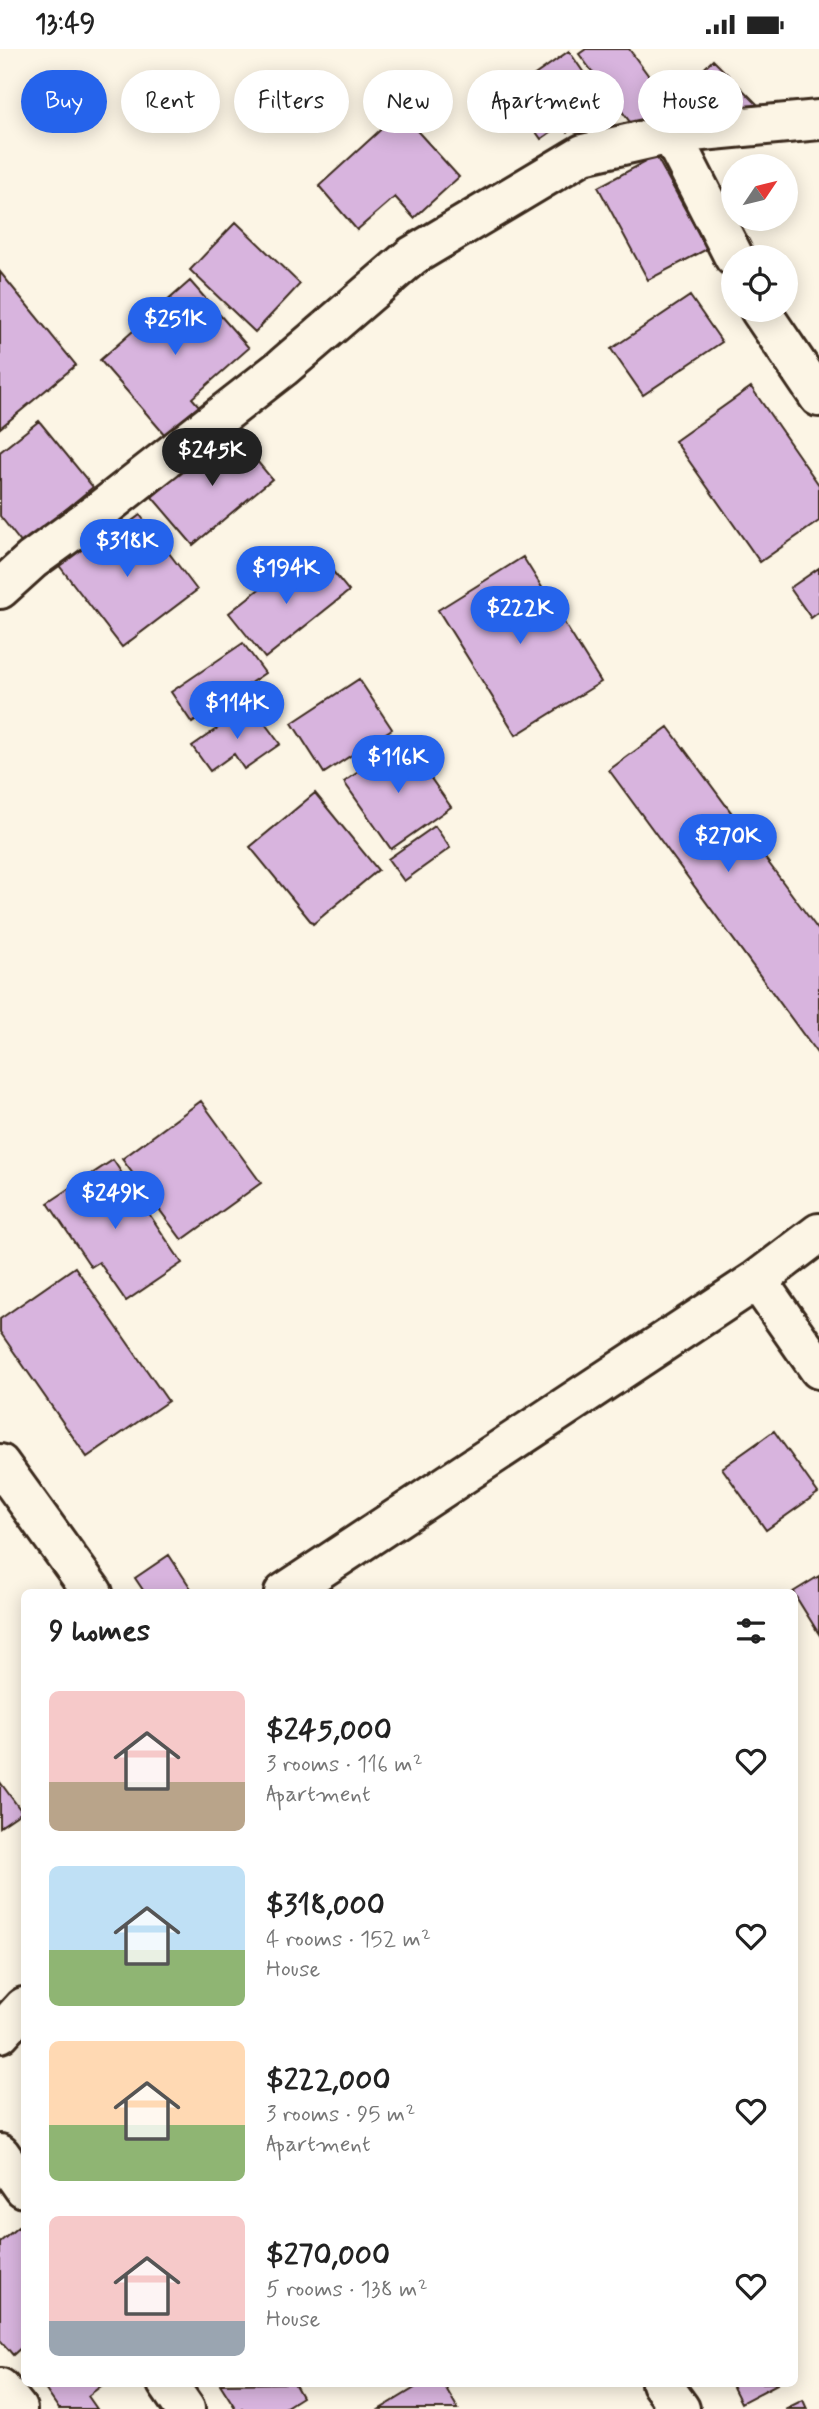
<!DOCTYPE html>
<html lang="en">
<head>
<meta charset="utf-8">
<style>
  :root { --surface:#fff; --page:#f2f2f2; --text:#222; --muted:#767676; --accent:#2563eb }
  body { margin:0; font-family:Mynerve,sans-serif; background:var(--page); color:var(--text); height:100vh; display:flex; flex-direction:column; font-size:26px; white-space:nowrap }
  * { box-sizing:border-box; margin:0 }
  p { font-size:23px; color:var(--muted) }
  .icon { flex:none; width:38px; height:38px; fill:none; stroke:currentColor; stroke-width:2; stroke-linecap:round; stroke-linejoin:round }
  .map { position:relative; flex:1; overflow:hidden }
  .side { position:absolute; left:21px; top:1540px; width:777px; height:798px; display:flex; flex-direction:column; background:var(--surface); border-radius:10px; box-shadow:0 4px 18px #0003 }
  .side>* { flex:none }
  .banner { position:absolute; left:21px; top:21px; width:777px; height:63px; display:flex; gap:14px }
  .needle { width:46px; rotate:55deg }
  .controls { position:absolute; left:721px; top:105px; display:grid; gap:14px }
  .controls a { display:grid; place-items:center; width:77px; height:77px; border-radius:50%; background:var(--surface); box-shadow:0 4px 18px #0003; font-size:35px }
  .price { position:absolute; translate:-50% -60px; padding:0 16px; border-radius:24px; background:var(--accent); color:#fff; font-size:23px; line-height:46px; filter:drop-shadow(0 2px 4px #0008) }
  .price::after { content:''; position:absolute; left:50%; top:42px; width:21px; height:16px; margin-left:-10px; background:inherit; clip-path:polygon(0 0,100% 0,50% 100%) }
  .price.current { background:#222; color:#fff }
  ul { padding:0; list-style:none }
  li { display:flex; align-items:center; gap:21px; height:175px; padding:0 28px }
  li span { display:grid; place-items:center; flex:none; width:196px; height:140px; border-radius:10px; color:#555 }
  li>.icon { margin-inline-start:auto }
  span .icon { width:84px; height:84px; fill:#fffc; stroke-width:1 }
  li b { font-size:30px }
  h2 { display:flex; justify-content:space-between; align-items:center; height:84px; padding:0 28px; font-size:30px }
  .chip { padding:0 24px; border-radius:32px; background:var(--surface); box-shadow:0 4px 18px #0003; font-size:24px; line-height:63px }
  .chip.current { background:var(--accent); color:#fff }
  .status { display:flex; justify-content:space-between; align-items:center; height:49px; padding:0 35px; background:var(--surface); direction:ltr }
  .status svg { height:19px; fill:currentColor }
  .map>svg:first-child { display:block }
  .building { fill:#d8b4de; stroke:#3b2a1e; stroke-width:2 }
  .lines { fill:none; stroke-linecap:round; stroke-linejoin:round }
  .minor-casing { stroke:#3b2a1e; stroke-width:44 }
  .minor { stroke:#fcf5e5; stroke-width:38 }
</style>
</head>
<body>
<div class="status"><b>13:49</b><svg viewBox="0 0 49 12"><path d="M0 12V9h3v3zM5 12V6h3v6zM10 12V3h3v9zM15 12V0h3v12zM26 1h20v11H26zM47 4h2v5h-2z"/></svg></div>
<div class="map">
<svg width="819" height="2360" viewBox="0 0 819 2360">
  <rect width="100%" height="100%" fill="#fcf5e5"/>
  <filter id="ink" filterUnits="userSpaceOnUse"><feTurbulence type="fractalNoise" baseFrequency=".0143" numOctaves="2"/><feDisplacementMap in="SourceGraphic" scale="14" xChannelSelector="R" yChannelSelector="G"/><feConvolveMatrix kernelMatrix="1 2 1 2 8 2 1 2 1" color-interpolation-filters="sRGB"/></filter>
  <g filter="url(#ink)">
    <!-- building -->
    <path class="building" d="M586,0H629L667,52L633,77L579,5Z
      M569,2L590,33L579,40L595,63L567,83L561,76L541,90L509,44Z
      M713,11L773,71L723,79L684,39Z
      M400,63L459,128L414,169L395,148L357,181L319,137Z
      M656,107L707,200L648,231L598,138Z
      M236,173L300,235L255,283L190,221Z
      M0,223L76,316L0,379Z
      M190,232L249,299L192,349L199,357L165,386L100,311Z
      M690,247L722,293L643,346L611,300Z
      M751,338L819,436V472L760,513L675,392Z
      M39,372L93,438L23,496L0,467V403Z
      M231,381L272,430L193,496L152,448Z
      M140,466L197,541L122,598L54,510L83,487L93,501Z
      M523,508L601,633L516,686L438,561Z
      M297,510L315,533L331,520L349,542L265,609L229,564Z
      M819,519V563L811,569L790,539Z
      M243,594L265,624L192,674L171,643Z
      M359,630L392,680L324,724L292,674Z
      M251,656L280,695L244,720L234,705L210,722L192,697Z
      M668,678L819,882V1007L609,721Z
      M404,691L451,758L391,800L344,733Z
      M315,744L378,821L313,875L250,798Z
      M435,777L450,799L404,832L388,810Z
      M201,1052L261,1134L182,1191L122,1110Z
      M113,1111L182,1214L126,1252L99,1213L91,1218L48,1154Z
      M75,1218L168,1352L87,1408L0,1283V1270Z
      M774,1382L818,1444L766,1481L722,1419Z
      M169,1506L194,1544H145L135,1529Z
      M819,1527V1585L793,1543Z
      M0,1733L22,1763L0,1778Z
      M18,2178L24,2185V2296L13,2306L0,2291V2193Z
      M41,2334H105L88,2347L97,2360H59Z
      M294,2334L302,2348L283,2360H236L220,2335Z
      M423,2334H443L458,2360H380Z
      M731,2334H779L741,2354Z
      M803,2351L807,2360H785Z"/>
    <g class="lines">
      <!-- minor casing -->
      <g class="minor-casing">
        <path id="minor" d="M671,85L734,208
          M760,261L819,348
          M0,540L32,511L98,463L282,319L412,207L583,105L671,85L819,71
          M757,1231L819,1320
          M0,1415L93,1544
          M284,1544L757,1231L819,1184
          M0,1984L24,1958
          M0,2105L24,2139
          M167,2334L185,2360
          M661,2334L680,2360
          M0,2339L17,2360"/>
      </g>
      <!-- minor -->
      <use href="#minor" class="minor"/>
    </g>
  </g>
</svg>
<div class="controls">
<a><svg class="needle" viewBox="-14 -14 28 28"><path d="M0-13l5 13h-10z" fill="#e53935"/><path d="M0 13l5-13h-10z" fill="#767676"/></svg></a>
<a><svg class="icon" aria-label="locate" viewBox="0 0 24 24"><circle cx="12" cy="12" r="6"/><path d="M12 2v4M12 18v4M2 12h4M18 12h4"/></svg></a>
</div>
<b class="price" style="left:175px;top:308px">$251K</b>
<b class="price current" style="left:212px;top:439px">$245K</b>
<b class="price" style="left:127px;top:530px">$318K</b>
<b class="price" style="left:286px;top:557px">$194K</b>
<b class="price" style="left:520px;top:597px">$222K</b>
<b class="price" style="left:237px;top:692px">$114K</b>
<b class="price" style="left:398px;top:746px">$116K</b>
<b class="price" style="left:728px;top:825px">$270K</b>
<b class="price" style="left:115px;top:1182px">$249K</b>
<div class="banner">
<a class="chip current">Buy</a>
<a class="chip">Rent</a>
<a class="chip">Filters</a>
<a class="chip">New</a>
<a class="chip">Apartment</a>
<a class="chip">House</a>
</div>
<section class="side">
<h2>9 homes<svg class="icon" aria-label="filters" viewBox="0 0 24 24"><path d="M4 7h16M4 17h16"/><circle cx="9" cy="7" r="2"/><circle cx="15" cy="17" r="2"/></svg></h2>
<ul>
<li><span style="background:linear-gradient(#f6c9c9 65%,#b9a48a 0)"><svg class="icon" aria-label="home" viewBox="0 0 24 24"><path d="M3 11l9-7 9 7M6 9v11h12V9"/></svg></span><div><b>$245,000</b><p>3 rooms · 116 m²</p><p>Apartment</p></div><svg class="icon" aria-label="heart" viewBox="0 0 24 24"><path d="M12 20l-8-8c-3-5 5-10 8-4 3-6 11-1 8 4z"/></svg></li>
<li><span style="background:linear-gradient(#bfe0f5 60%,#8fb573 0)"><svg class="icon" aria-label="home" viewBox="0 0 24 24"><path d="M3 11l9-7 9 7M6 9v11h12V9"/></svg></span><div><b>$318,000</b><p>4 rooms · 152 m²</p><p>House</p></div><svg class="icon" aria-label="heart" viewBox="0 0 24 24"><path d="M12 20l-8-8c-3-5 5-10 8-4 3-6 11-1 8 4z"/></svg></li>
<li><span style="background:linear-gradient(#ffd9b3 60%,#8fb573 0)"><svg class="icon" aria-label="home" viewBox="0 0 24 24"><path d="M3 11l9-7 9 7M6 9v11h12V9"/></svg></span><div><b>$222,000</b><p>3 rooms · 95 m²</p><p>Apartment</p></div><svg class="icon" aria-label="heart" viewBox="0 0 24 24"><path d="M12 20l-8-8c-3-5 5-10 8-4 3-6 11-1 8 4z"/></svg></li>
<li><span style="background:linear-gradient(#f6c9c9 75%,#9aa5b1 0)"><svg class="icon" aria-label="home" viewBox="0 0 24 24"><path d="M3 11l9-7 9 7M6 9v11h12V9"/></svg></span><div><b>$270,000</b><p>5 rooms · 138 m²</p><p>House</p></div><svg class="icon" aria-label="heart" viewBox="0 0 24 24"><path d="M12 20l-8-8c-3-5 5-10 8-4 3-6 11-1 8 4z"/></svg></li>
</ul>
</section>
</div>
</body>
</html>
